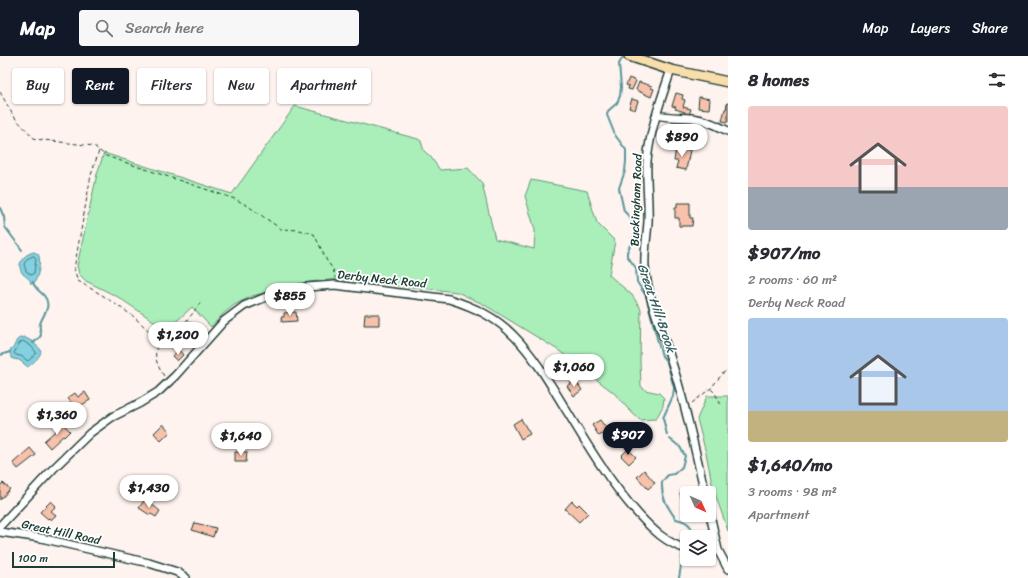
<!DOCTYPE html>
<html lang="en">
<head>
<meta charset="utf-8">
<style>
  :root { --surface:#fff; --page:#f7f7f7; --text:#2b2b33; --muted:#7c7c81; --accent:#111827 }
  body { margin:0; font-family:Sriracha,sans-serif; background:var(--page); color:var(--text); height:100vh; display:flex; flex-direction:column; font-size:15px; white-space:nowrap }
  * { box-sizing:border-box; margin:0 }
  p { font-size:13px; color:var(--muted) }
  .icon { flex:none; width:22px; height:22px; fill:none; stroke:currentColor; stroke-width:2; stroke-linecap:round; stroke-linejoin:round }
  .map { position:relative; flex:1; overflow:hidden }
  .details { display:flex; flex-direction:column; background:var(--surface); width:300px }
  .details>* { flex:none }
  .hud { position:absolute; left:12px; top:12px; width:380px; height:36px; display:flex; gap:8px }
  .needle { width:26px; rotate:135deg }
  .fabs { position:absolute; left:680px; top:430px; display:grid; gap:8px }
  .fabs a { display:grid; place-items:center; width:36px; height:36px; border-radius:4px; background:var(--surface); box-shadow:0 1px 3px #0004; font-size:20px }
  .scale { position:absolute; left:12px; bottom:10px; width:103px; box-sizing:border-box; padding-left:4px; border:2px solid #1f3d34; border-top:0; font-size:11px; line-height:14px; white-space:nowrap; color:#1f3d34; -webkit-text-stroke:3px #fff; paint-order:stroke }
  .price { position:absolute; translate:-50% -34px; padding:0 9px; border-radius:14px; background:#fff; color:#222; font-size:13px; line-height:26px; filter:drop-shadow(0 1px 2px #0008) }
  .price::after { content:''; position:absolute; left:50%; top:24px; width:12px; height:9px; margin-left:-6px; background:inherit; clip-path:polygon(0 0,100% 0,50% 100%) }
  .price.selected { background:var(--accent); color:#fff }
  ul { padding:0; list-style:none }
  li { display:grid; align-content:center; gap:8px; height:212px; padding:0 20px }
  li span { display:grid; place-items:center; height:124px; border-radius:4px; color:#555 }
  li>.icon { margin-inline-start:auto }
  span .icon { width:72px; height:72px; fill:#fffc; stroke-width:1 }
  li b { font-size:17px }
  h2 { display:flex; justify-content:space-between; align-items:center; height:48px; padding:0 20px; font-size:17px }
  .pill { padding:0 14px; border-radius:4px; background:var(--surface); box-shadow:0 1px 3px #0004; font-size:14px; line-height:36px }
  .pill.selected { background:var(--accent); color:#fff }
  header { display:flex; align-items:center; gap:24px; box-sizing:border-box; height:56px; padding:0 20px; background:var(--accent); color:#fff }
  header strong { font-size:19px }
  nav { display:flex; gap:22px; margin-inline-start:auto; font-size:14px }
  .search { width:280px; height:36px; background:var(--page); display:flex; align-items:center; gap:10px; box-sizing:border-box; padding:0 14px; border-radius:4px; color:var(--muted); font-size:15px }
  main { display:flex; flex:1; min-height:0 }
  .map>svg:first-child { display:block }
  .grass { fill:#aaeeb9; stroke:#649676 }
  .water { fill:#82d0e0; stroke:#5a959b }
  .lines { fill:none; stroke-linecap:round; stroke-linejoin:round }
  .shore { stroke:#477879; stroke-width:1 }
  .stream { stroke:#5a959b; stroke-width:2 }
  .building { fill:#f8c1ab; stroke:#1f3d34 }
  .minor-casing { stroke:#1f3d34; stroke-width:10 }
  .major-casing { stroke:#1f3d34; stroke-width:12 }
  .path { stroke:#1f3d34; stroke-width:1; stroke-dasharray:4 3; stroke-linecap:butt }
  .minor { stroke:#fff; stroke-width:7 }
  .major { stroke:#f9deab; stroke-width:9 }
  .labels { text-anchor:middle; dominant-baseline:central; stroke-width:3.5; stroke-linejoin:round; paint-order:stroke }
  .street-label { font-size:12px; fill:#1f3d34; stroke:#fff }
  .water-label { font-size:13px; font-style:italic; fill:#38625f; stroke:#fff }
</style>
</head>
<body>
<header>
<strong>Map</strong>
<div class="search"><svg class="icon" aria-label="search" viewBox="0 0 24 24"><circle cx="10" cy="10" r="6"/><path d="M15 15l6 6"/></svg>Search here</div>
<nav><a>Map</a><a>Layers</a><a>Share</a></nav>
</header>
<main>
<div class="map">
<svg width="728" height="522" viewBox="0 0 728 522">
  <rect width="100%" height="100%" fill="#fef3ee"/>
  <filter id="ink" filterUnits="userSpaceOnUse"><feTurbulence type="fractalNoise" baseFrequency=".025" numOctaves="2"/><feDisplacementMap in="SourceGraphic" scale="8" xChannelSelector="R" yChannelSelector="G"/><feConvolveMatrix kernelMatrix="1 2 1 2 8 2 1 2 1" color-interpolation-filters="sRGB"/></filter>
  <g filter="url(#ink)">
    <!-- grass -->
    <path class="grass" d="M295,50L418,83L421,85L424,95L430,100L440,114L468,112L482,127L495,183L534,193L535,174L525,140L531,124L587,135L597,167L615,185L609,219L632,239L641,253L640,305L641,330L645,334L659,337L664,342L663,350L656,363L640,364L630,355L614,337L558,294L483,248L457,236L339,223L309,226L252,240L234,249L223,258L211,271L192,251L167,274L118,241L88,226H87L79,218L77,210L97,118L104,97L232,138Z
      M707,340H728V475L713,432L706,397L697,363Z"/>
    <!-- water -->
    <path class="water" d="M34,196L38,198C42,203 38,224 33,228H31C30,222 27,222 23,218C15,208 24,198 34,196Z
      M24,281L35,287V289C37,290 39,291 40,293C44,299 31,308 28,311L19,304L13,303C12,302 10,299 10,297C9,293 10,295 13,292C17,286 14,283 24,281Z"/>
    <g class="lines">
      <!-- shore -->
      <path class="shore" d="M34,200L36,203L34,217L31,219L26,215L24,208L27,203Z
        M23,285L31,290L36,296V298L28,305L21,300L16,299L14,297L19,288Z"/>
      <!-- stream -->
      <path class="stream" d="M622,2L619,8L621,31L620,40L617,47L608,55L607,59L615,79L626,94V105L625,115L619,132L624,155L635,167L637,174L627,196V200L636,212L637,226L646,240L659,290L662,300L667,306L674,332L673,340L663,362L667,379
        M0,152L4,161L5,171L22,194
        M33,226C35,234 41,235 45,241C52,251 42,260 40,268C38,278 47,277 33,287
        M0,299L10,296
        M670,383L680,391L685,400L682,411L674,418L668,419L662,426C661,442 667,450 676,463C686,465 693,469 693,480L691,481
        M685,490L687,483
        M679,522L683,497"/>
    </g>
    <!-- building -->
    <path class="building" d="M629,22L636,25L632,34L628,33L629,30L626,29Z
      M639,26L652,30L651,32L654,33L651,41L636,34Z
      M676,37L683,39L682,43L685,44L683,51L691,53L689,59L684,58L685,56L675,53L676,51L672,50Z
      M699,41L710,43L709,53L698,52Z
      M632,43L638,45L635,54L629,52Z
      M727,47H728V66L722,65L725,53H726Z
      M676,92L690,94L686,114L676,112L678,105H674Z
      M677,147H690V162H693L692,170H679V162H675V152H677Z
      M296,256L297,265L282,266L281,261H284V257Z
      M365,258H379V269H364Z
      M190,266L197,273L178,289L172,282Z
      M179,294L183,299L177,305L172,300Z
      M575,324L582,334L574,340L567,330Z
      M85,336L90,344L75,353L68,342L75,337L78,341Z
      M521,363L530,378L521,383L513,368Z
      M600,364L608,375L599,380L592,369Z
      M63,368L70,375L64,381L63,380L50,392L44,385Z
      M163,368L170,376L161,385L154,377Z
      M30,392L36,399L18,413L13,407Z
      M628,393L636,401L629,408L621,400Z
      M235,396H247L246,406H235Z
      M644,414L655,427L648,433L637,421Z
      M3,427L10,433L0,444V430Z
      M688,435L687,449H683L680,437Z
      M145,443L160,455L156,461L151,458L150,459L139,452Z
      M51,445L56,450L51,455L56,459L51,464L49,462L48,463L40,456Z
      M572,445L577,450L579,448L588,457L579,466L565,453Z
      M195,467L216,472L213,481L192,474Z"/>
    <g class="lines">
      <!-- minor casing -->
      <g class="minor-casing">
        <path id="minor" d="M671,14C661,43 650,74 647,105C646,125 649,146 648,166C647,181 644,196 645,211C648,244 663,276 672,307C686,350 695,394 705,437
          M657,59C669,62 680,61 692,62C706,64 716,69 728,75
          M709,454L718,494L728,513
          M0,470L53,413L90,377L112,361L140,347L158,336L175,320L224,265L244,250L271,239L307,231L335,229L449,243C474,251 496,261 514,280C536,302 552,331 568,357C589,392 611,428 639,459C652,473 667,488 687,493
          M0,476L41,482L149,507L177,516L186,522"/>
      </g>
      <!-- major casing -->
      <g class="major-casing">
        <path id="major" d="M629,0L671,14L728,26"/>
      </g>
      <!-- path -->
      <path class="path" d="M0,36L14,61L35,83L94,90L106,100L235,143L248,150L281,173L299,174L314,178L327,205L333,213L335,222
        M99,95L91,119L74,213L78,225L102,239L133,260L160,285
        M164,320C153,304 151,289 169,277C173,274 178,272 182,269C190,262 196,253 202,244
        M711,333L715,337L721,349
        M692,347L711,332L723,317L728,314"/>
      <!-- minor -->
      <use href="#minor" class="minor"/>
      <!-- major -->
      <use href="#major" class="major"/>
    </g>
  </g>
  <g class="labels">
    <!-- street labels -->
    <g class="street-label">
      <text transform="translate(636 144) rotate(-88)">Buckingham Road</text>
      <text transform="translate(382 223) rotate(6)">Derby Neck Road</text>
      <text transform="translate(61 476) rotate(12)">Great Hill Road</text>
    </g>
    <!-- water labels -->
    <g class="water-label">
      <text transform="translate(657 252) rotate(71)">Great Hill Brook</text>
    </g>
  </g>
</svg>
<div class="fabs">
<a><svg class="needle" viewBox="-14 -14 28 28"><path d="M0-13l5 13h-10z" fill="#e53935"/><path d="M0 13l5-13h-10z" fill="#7c7c81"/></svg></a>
<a><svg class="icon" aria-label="layers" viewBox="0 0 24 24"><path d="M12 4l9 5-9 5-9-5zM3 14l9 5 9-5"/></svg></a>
</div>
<div class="scale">100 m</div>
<b class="price" style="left:682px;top:102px">$890</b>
<b class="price" style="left:290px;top:261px">$855</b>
<b class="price" style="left:178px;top:300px">$1,200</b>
<b class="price" style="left:574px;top:332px">$1,060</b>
<b class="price" style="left:57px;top:380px">$1,360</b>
<b class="price selected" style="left:628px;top:400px">$907</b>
<b class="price" style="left:241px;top:401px">$1,640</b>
<b class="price" style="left:149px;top:453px">$1,430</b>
<div class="hud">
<a class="pill">Buy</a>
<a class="pill selected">Rent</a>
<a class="pill">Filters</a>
<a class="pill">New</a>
<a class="pill">Apartment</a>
</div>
</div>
<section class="details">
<h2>8 homes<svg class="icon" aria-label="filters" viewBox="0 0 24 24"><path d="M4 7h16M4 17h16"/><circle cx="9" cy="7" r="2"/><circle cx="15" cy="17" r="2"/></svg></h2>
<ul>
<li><span style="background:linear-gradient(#f6c9c9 65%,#9aa5b1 0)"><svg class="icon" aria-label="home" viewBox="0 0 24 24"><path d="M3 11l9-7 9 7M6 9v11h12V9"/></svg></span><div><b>$907/mo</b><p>2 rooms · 60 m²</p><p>Derby Neck Road</p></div></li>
<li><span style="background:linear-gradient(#a9c7e8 75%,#c2b280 0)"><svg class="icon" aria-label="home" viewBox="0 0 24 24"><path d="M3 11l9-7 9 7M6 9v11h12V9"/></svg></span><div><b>$1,640/mo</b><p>3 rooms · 98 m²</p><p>Apartment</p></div></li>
</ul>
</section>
</main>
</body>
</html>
